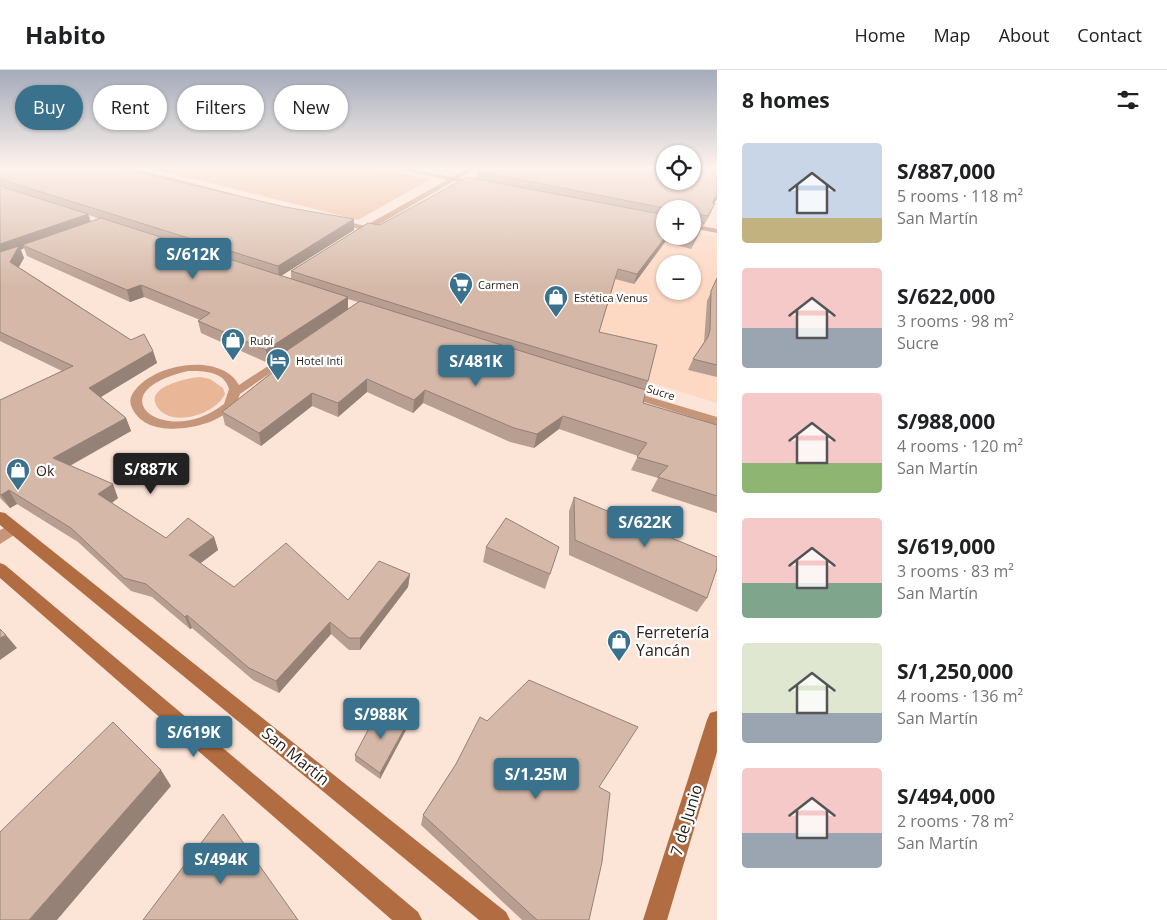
<!DOCTYPE html>
<html lang="en">
<head>
<meta charset="utf-8">
<style>
  :root { --surface:#fff; --page:#f2f2f2; --text:#202124; --muted:#757577; --line:#e0e0e0; --accent:#3a718c }
  body { margin:0; font-family:"Open Sans",sans-serif; background:var(--page); color:var(--text); height:100vh; display:flex; flex-direction:column; font-size:19px; white-space:nowrap }
  * { box-sizing:border-box; margin:0 }
  p { font-size:16px; color:var(--muted) }
  .icon { flex:none; width:28px; height:28px; fill:none; stroke:currentColor; stroke-width:2; stroke-linecap:round; stroke-linejoin:round }
  .map { position:relative; flex:1; overflow:hidden }
  .side { display:flex; flex-direction:column; background:var(--surface); width:450px }
  .side>* { flex:none }
  .guide { position:absolute; left:15px; top:15px; width:475px; height:45px; display:flex; gap:10px }
  .tools { position:absolute; left:656px; top:75px; display:grid; gap:10px }
  .tools a { display:grid; place-items:center; width:45px; height:45px; border-radius:50%; background:var(--surface); box-shadow:0 1px 4px #0004; font-size:25px }
  .price { position:absolute; translate:-50% -42px; padding:0 11px; border-radius:5px; background:var(--accent); color:#fff; font-size:16px; line-height:32px; filter:drop-shadow(0 1px 2px #0008) }
  .price::after { content:''; position:absolute; left:50%; top:30px; width:15px; height:11px; margin-left:-8px; background:inherit; clip-path:polygon(0 0,100% 0,50% 100%) }
  .price.selected { background:#222; color:#fff }
  ul { padding:0; list-style:none }
  li { display:flex; align-items:center; gap:15px; height:125px; padding:0 25px }
  li span { display:grid; place-items:center; flex:none; width:140px; height:100px; border-radius:5px; color:#555 }
  li>.icon { margin-inline-start:auto }
  span .icon { width:60px; height:60px; fill:#fffc; stroke-width:1 }
  li b { font-size:21px }
  h2 { display:flex; justify-content:space-between; align-items:center; height:60px; padding:0 25px; font-size:21px }
  .tag { padding:0 18px; border-radius:22px; background:var(--surface); box-shadow:0 1px 4px #0004; font-size:18px; line-height:45px }
  .tag.selected { background:var(--accent); color:#fff }
  header { display:flex; align-items:center; gap:30px; box-sizing:border-box; height:70px; padding:0 25px; background:var(--surface); border-bottom:1px solid var(--line) }
  header strong { font-size:24px }
  nav { display:flex; gap:28px; margin-inline-start:auto; font-size:18px }
  main { display:flex; flex:1; min-height:0 }
  .map>svg:first-child { display:block }
  .built { fill:#fdd8c3; fill-rule:evenodd }
  .green { fill:#eab698 }
  .lines { fill:none; stroke-linecap:round; stroke-linejoin:round }
  .service { fill:#c6967b; fill-rule:evenodd }
  .minor { fill:#c6967b; fill-rule:evenodd }
  .secondary { fill:#b16c42; fill-rule:evenodd }
  .wall { fill:#b79e90; fill-rule:evenodd }
  .shaded-wall { fill:#958176 }
  .building { fill:#d5b8a8; stroke:#958176 }
  .labels { text-anchor:middle; dominant-baseline:central; stroke-width:4.5; stroke-linejoin:round; paint-order:stroke }
  .far-poi-label { font-size:11px; fill:#291e18; stroke:#fff; text-anchor:start }
  .far-street-label { font-size:11px; fill:#291e18; stroke:#fff }
  .poi-label { font-size:14px; fill:#291e18; stroke:#fff; text-anchor:start }
  .near-poi-label { font-size:16px; fill:#291e18; stroke:#fff; text-anchor:start }
  .near-street-label { font-size:16px; fill:#291e18; stroke:#fff }
</style>
</head>
<body>
<header>
<strong>Habito</strong>
<nav><a>Home</a><a>Map</a><a>About</a><a>Contact</a></nav>
</header>
<main>
<div class="map">
<svg width="717" height="850" viewBox="0 0 717 850">
  <rect width="100%" height="100%" fill="#fce4d7"/>
  <!-- built -->
  <path class="built" d="M693,162L717,167V333L624,304L490,268L665,166H692ZM665,194H692V221H665Z"/>
  <!-- green -->
  <path class="green" d="M149,98H375L431,109L358,150Z
    M200,307L210,309L223,318L225,324C216,344 173,358 158,338C142,317 188,308 200,307Z"/>
  <g class="lines">
    <!-- service -->
    <path class="service" d="M294,279L299,282L298,284L240,324C235,340 221,348 207,353C185,360 147,365 133,340C130,334 129,329 133,323C151,294 220,281 239,315ZM188,301C204,301 224,301 229,319L224,334C166,380 93,323 188,301Z"/>
    <!-- minor -->
    <path class="minor" d="M125,98H134L234,124L231,126Z
      M393,98H404L452,107L469,98H476L459,108L481,114L478,116L454,111L361,165L354,163L360,159L334,153V149H337L365,156L447,110Z
      M692,154L717,159V163L692,158Z
      M626,320L717,347V355L622,325L620,323Z
      M14,453L19,454L21,458L19,462L0,474V460Z"/>
    <!-- secondary -->
    <path class="secondary" d="M0,442L5,443L506,842L510,850H479L0,455Z
      M0,493L5,495L418,842L422,850H392L0,508Z
      M717,641V682L667,850H643L707,650L710,643Z"/>
  </g>
  <!-- wall -->
  <path class="wall" d="M0,98L354,160L281,206L291,209V201L380,155L476,109L477,101L717,98V129L714,133L711,142L704,155L703,154L691,179L665,172L634,214L615,209L599,262L648,311L645,320L643,333L717,355V443L651,421L658,408L631,400L638,386L559,359L534,378L510,372L423,333L413,343L367,322L338,347L312,336L261,376L225,355L222,342L280,296L279,286L268,293L201,263L198,251L200,250L144,227L130,232L27,186L24,178L20,180L24,188L19,197L131,270L153,281L157,293L101,327L126,348L131,361L70,396L118,428L112,433L166,468L214,467L218,480L200,493L234,517L348,530L410,504L408,517L360,580H349L331,564L279,623L253,610L192,558L190,559L152,527L131,521L78,472L17,434L10,438L0,428V330L62,301L0,271ZM665,139H692V166H665ZM89,145L99,149L91,152ZM348,229L358,232L348,239Z
    M717,208V307L688,300L693,289L704,272L707,231Z
    M574,427L707,528L697,542L569,485V441Z
    M486,477L550,504L545,519L483,492Z
    M408,652L407,658L380,709L355,691V685Z
    M456,694L599,717L589,850H522L421,755L423,745Z"/>
  <!-- shaded-wall -->
  <path class="shaded-wall" d="M717,125V129L708,141L712,133Z
    M715,133L711,142L704,155L708,146Z
    M88,144L91,154L22,175L24,178L21,180L24,188L15,203L0,187V174Z
    M354,149V160L279,207L278,196Z
    M704,153L700,162L691,179L695,169Z
    M666,166H667L665,172L634,214L637,204Z
    M141,215L144,227L130,232L127,220Z
    M348,227V239L268,293L266,280Z
    M153,281L157,293L94,331L89,318Z
    M367,309V322L338,347V333Z
    M425,320L423,333L413,343L414,330Z
    M312,323V336L261,376L259,363Z
    M563,346L559,359L534,378L537,364Z
    M126,348L131,361L60,401L53,388Z
    M113,414L118,428L105,438L98,424Z
    M9,420L17,434L10,438L1,425Z
    M214,467L218,480L193,499L189,485Z
    M410,504L408,517L360,580V568Z
    M187,545L192,558L190,559L185,547Z
    M330,552L331,564L279,623L276,611Z
    M6,565L17,578L0,590V568Z
    M408,652L407,658L380,709V703Z
    M161,700L171,716L57,850H29Z"/>
  <!-- building -->
  <path class="building" d="M0,98H121L285,137L354,149L278,196L0,109Z
    M483,98H665V111H692V98H717V125L712,133H715L708,146L694,144V150L704,153L695,169L682,166H692V139H669L477,101Z
    M467,107L665,145L666,166L637,204L618,199L599,262L657,275L648,311L478,260L291,201L368,153L380,155Z
    M0,116L88,144L0,174Z
    M101,148L348,227L266,280L198,251L210,243L141,215L127,220L22,175Z
    M19,176L10,192L131,270L144,264L153,281L89,318L126,348L53,388L113,414L98,424L166,468L188,448L214,467L189,485L234,517L286,473L348,530L379,491L410,504L360,568H349L330,552L276,611L249,598L187,545L185,547L146,514L124,508L71,458L9,420L1,425L0,424V330L73,296L0,262V182Z
    M717,208V295L693,289L708,267L710,260L711,221Z
    M360,231L646,320L643,333L717,355V426L658,407L668,396L637,387L647,373L563,346L537,364L514,358L425,320L414,330L367,309L338,333L312,323L259,363L222,342L288,290L279,286Z
    M574,427L717,487V498L707,528L575,470Z
    M506,448L559,477L550,504L486,477Z
    M0,559L6,565L0,568Z
    M529,610L638,657L599,717L610,723L602,792L589,850H537L423,745L456,694L480,647L487,651Z
    M379,639L408,652L380,703L355,685Z
    M113,652L161,700L29,850H0V762Z
    M223,744L298,850H143Z"/>
  <!-- sky -->
  <linearGradient id="sky" x2="0" y2="1"><stop stop-color="#a4abba"/><stop offset="0.45" stop-color="#fef3ed"/><stop offset="1" stop-color="#fef3ed" stop-opacity="0"/></linearGradient>
  <rect width="717" height="217" fill="url(#sky)"/>
  <!-- icons -->
  <defs>
    <g id="supermarket-pin" transform="scale(1.25)"><path d="M0 17L-7.5 6A9.5 9.5 0 1 1 7.5 6Z" fill="#3a718c" stroke="#fff"/><path d="M-6-5.5h2.5l.6 2H6L4.5 2H-2.5L-4.4-4H-6ZM-1.5 3.2a1.3 1.3 0 1 0 .1 0ZM3 3.2a1.3 1.3 0 1 0 .1 0Z" fill="#fff"/></g>
    <g id="shop-pin" transform="scale(1.25)"><path d="M0 17L-7.5 6A9.5 9.5 0 1 1 7.5 6Z" fill="#3a718c" stroke="#fff"/><path d="M-5-2.5h2.3a2.7 3.5 0 0 1 5.4 0H5L5.5 6h-11ZM-1.5-2.5h3a1.5 2.3 0 0 0-3 0Z" fill="#fff"/></g>
    <g id="hotel-pin" transform="scale(1.25)"><path d="M0 17L-7.5 6A9.5 9.5 0 1 1 7.5 6Z" fill="#3a718c" stroke="#fff"/><path d="M-6-4.5h1.5V1H6V5H4.5V3h-9V5H-6ZM-4 0a1.8 1.8 0 1 1 3.6 0ZM.5 0V-2.5h3Q6-2.5 6 0Z" fill="#fff"/></g>
  </defs>
  <g fill-rule="evenodd">
    <use href="#supermarket-pin" x="461" y="214"/>
    <use href="#shop-pin" x="556" y="227"/>
    <use href="#shop-pin" x="233" y="270"/>
    <use href="#hotel-pin" x="278" y="290"/>
    <use href="#shop-pin" x="18" y="400"/>
    <use href="#shop-pin" x="619" y="571"/>
  </g>
  <g class="labels">
    <!-- far-poi labels -->
    <g class="far-poi-label">
      <text x="478" y="214">Carmen</text>
      <text x="574" y="227">Estética Venus</text>
      <text x="250" y="270">Rubí</text>
      <text x="296" y="290">Hotel Inti</text>
    </g>
    <!-- far-street labels -->
    <g class="far-street-label">
      <text transform="translate(661 322) rotate(17)">Sucre</text>
    </g>
    <!-- poi labels -->
    <g class="poi-label">
      <text x="36" y="400">Ok</text>
    </g>
    <!-- near-poi labels -->
    <g class="near-poi-label">
      <text x="636" y="562">Ferretería<tspan x="636" dy="18">Yancán</tspan></text>
    </g>
    <!-- near-street labels -->
    <g class="near-street-label">
      <text transform="translate(296 686) rotate(39)">San Martín</text>
      <text transform="translate(686 750) rotate(-73)">7 de Junio</text>
    </g>
  </g>
</svg>
<div class="tools">
<a><svg class="icon" aria-label="locate" viewBox="0 0 24 24"><circle cx="12" cy="12" r="6"/><path d="M12 2v4M12 18v4M2 12h4M18 12h4"/></svg></a>
<a>+</a>
<a>−</a>
</div>
<b class="price" style="left:193px;top:210px">S/612K</b>
<b class="price" style="left:476px;top:317px">S/481K</b>
<b class="price selected" style="left:151px;top:425px">S/887K</b>
<b class="price" style="left:645px;top:478px">S/622K</b>
<b class="price" style="left:381px;top:670px">S/988K</b>
<b class="price" style="left:194px;top:688px">S/619K</b>
<b class="price" style="left:536px;top:730px">S/1.25M</b>
<b class="price" style="left:221px;top:815px">S/494K</b>
<div class="guide">
<a class="tag selected">Buy</a>
<a class="tag">Rent</a>
<a class="tag">Filters</a>
<a class="tag">New</a>
</div>
</div>
<section class="side">
<h2>8 homes<svg class="icon" aria-label="filters" viewBox="0 0 24 24"><path d="M4 7h16M4 17h16"/><circle cx="9" cy="7" r="2"/><circle cx="15" cy="17" r="2"/></svg></h2>
<ul>
<li><span style="background:linear-gradient(#c9d6e8 75%,#c2b280 0)"><svg class="icon" aria-label="home" viewBox="0 0 24 24"><path d="M3 11l9-7 9 7M6 9v11h12V9"/></svg></span><div><b>S/887,000</b><p>5 rooms · 118 m²</p><p>San Martín</p></div></li>
<li><span style="background:linear-gradient(#f6c9c9 60%,#9aa5b1 0)"><svg class="icon" aria-label="home" viewBox="0 0 24 24"><path d="M3 11l9-7 9 7M6 9v11h12V9"/></svg></span><div><b>S/622,000</b><p>3 rooms · 98 m²</p><p>Sucre</p></div></li>
<li><span style="background:linear-gradient(#f6c9c9 70%,#8fb573 0)"><svg class="icon" aria-label="home" viewBox="0 0 24 24"><path d="M3 11l9-7 9 7M6 9v11h12V9"/></svg></span><div><b>S/988,000</b><p>4 rooms · 120 m²</p><p>San Martín</p></div></li>
<li><span style="background:linear-gradient(#f6c9c9 65%,#7fa58c 0)"><svg class="icon" aria-label="home" viewBox="0 0 24 24"><path d="M3 11l9-7 9 7M6 9v11h12V9"/></svg></span><div><b>S/619,000</b><p>3 rooms · 83 m²</p><p>San Martín</p></div></li>
<li><span style="background:linear-gradient(#dfe7d0 70%,#9aa5b1 0)"><svg class="icon" aria-label="home" viewBox="0 0 24 24"><path d="M3 11l9-7 9 7M6 9v11h12V9"/></svg></span><div><b>S/1,250,000</b><p>4 rooms · 136 m²</p><p>San Martín</p></div></li>
<li><span style="background:linear-gradient(#f6c9c9 65%,#9aa5b1 0)"><svg class="icon" aria-label="home" viewBox="0 0 24 24"><path d="M3 11l9-7 9 7M6 9v11h12V9"/></svg></span><div><b>S/494,000</b><p>2 rooms · 78 m²</p><p>San Martín</p></div></li>
</ul>
</section>
</main>
</body>
</html>
